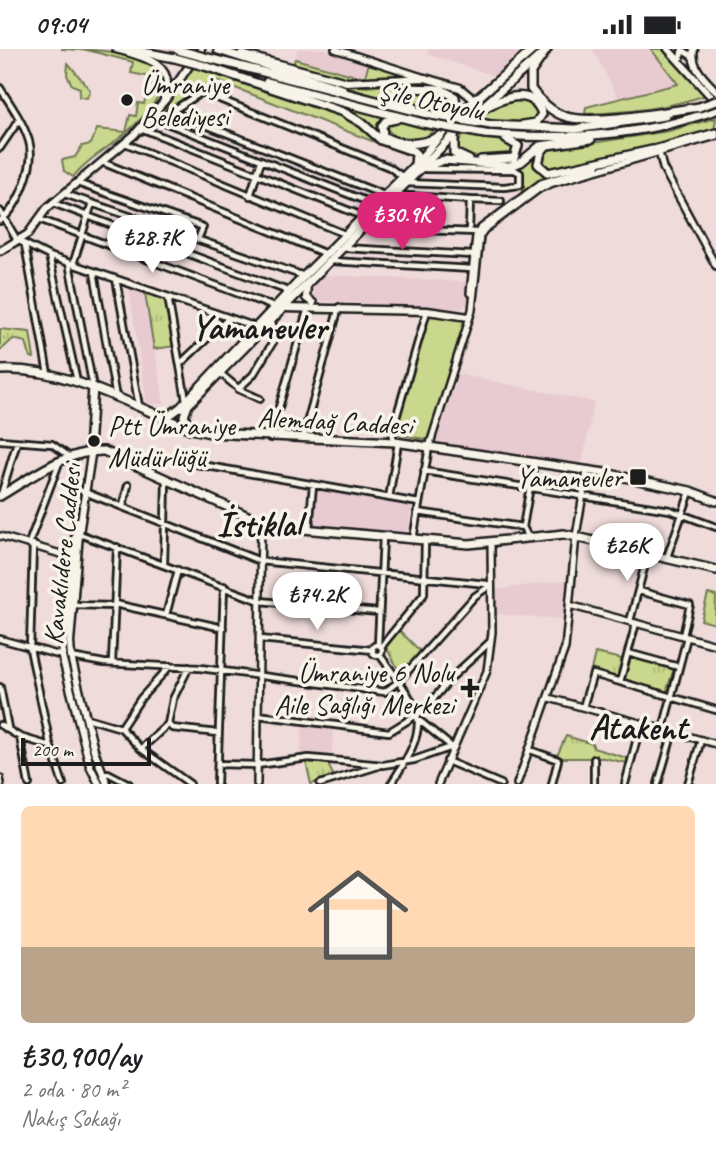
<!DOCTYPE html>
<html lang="tr">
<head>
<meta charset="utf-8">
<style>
  :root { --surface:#fff; --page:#f6f6f6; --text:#202124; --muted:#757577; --accent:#db2777 }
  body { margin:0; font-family:Caveat,sans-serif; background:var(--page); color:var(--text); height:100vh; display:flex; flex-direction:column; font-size:26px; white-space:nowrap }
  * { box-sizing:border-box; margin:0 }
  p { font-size:23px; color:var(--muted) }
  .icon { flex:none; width:38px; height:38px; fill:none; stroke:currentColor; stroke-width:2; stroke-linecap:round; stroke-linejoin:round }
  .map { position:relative; height:735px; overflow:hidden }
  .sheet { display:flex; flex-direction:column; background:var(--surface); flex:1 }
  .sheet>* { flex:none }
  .scale { position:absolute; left:21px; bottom:18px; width:130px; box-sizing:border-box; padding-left:7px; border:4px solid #1c1c1c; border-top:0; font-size:19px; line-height:24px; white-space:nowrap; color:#1c1c1c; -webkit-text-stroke:5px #f7f3e8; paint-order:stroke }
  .price { position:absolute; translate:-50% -60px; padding:0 16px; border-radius:24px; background:#fff; color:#222; font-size:23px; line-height:46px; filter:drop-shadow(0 2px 4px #0008) }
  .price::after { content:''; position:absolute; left:50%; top:42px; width:21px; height:16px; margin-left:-10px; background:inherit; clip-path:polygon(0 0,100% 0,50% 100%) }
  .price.active { background:var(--accent); color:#fff }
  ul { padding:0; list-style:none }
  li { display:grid; align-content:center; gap:14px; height:371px; padding:0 21px }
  li span { display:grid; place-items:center; height:217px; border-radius:10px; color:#555 }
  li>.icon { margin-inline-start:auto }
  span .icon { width:126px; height:126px; fill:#fffc; stroke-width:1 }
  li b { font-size:30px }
  .status { display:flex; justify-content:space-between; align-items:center; height:49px; padding:0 35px; background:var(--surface); direction:ltr }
  .status svg { height:19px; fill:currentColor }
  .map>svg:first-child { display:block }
  .built { fill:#e8cad1 }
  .green { fill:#c9d88c; stroke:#727a54; stroke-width:2 }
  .park { fill:url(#park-tufts); stroke:#727a54; stroke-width:2 }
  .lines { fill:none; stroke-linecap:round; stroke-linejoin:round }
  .minor-casing { stroke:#1c1c1c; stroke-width:10 }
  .tertiary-casing { stroke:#1c1c1c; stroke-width:10 }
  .secondary-casing { stroke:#1c1c1c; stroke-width:11 }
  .primary-casing { stroke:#1c1c1c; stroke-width:12 }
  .trunk-casing { stroke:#1c1c1c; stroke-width:12 }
  .minor { stroke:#f7f3e8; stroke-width:4.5 }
  .tertiary { stroke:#f7f3e8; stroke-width:5 }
  .secondary { stroke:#f7f3e8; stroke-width:6 }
  .primary { stroke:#f7f3e8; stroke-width:7 }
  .trunk { stroke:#f7f3e8; stroke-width:7 }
  .trunk-bridge-casing { stroke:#1c1c1c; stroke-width:12; stroke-linecap:butt }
  .trunk-bridge { stroke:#f7f3e8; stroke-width:7 }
  .poi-dot { fill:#1c1c1c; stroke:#f7f3e8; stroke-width:2.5 }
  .labels { text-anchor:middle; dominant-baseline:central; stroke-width:7; stroke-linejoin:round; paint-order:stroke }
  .poi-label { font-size:28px; fill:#1c1c1c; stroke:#f7f3e8; text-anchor:start }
  .street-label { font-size:28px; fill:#1c1c1c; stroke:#f7f3e8 }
  .district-label { font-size:35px; font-weight:bold; fill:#1c1c1c; stroke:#f7f3e8 }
</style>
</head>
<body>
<div class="status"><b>09:04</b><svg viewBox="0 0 49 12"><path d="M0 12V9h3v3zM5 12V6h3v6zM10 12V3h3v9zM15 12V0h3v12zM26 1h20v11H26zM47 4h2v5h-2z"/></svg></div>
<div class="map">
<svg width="716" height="735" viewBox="0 0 716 735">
  <defs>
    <pattern id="park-tufts" width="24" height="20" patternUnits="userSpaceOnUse" patternTransform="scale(1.75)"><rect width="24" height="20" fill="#c9d88c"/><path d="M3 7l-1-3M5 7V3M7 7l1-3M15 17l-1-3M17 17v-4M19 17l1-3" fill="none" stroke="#acb978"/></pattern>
  </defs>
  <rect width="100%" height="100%" fill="#eedbda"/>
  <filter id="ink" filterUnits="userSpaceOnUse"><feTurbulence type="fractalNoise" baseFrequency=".0143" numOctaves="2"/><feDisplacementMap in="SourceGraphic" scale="14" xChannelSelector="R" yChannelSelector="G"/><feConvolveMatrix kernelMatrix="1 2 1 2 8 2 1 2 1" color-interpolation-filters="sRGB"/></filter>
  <g filter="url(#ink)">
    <!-- built -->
    <path class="built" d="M298,0H325L369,14L365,27H356L295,10Z
      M429,0H514L522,3L495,27L427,5Z
      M593,0H651L678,35L619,50Z
      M321,226L470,233L467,256L460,260L311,251V240Z
      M129,239L145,244L164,355H147Z
      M458,325L594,353L581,419L436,393Z
      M315,439L412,456L408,484L313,475Z
      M568,531L562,570L494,565L493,541Z
      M303,677L333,680L332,708L300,706Z"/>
    <!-- green -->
    <path class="green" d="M61,0C126,0 211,9 127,83C109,99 88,109 73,128L64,122L62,111L75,108L82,97L91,95L97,80L126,83L130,66L136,67L138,54L144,55L148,36L153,37L155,29L131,24L133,13L87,1Z
      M651,0H662L706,46C666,60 627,63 585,65L586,58L678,35Z
      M295,10L356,27H365L369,14L410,27L356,32L293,15Z
      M68,14L90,41L87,49L79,48L80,39L72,36L67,26Z
      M193,18L327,60L414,104L413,108L215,31L192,43L150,73Z
      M331,33L367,38L408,34L401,40V55Z
      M406,41L448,45L452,48L451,64L414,54L406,45Z
      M520,50L531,54L539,64C530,82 493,71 476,68L497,52Z
      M332,54L387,69L381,89L355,65Z
      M716,69L714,82L550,122L542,113L548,101L669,82Z
      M396,72L433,82L421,92L395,88L385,78L389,73Z
      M462,86L508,93L516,99L512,109L465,107L459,105L457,100Z
      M536,100C534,113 537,121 550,126L522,144V122H509Z
      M430,264L467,267L431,391L394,385Z
      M708,545L716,547L715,575L701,571Z"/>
    <!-- park -->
    <path class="park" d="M145,244L167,250L175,297L154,300Z
      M0,280L30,283L34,309L30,308L26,293L13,290L0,302Z
      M399,581L421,603L401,625L386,598Z
      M595,604L622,610L618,628L591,621Z
      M629,607L674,619L666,644L623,631Z
      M566,687L593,695V699L627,709V714L604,709H556Z
      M306,713L328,715L334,728L311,735Z"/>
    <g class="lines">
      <!-- minor casing -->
      <g class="minor-casing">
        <path id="minor" d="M0,39C11,56 23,73 29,92C36,115 19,158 0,172
          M170,62L384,146
          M159,71L376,156
          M143,80L365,168
          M141,82L202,43L389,118L403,128
          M125,94L347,186
          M0,99L19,71
          M102,113L326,205
          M77,134L203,178L198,190
          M406,134L504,138L520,136V124L515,121L425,120
          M65,145L304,227
          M393,146L470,151L469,182
          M250,147L261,112
          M470,151L501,152
          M53,154L288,242
          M0,162L17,191L49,207L256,278
          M39,170L274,258
          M364,179L477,183
          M82,186L92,154
          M25,196L48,325
          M344,199L473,206
          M49,207L77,332
          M331,212L472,220
          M69,214L93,338
          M73,215L82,187
          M94,223L116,349
          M116,230L139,357
          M168,248L186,351
          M181,314L229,269
          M220,324L240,341L260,350
          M238,340L253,326L278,285L270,271
          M303,388L339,258
          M270,389L308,259
          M0,391L52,395L70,408
          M394,392L392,383L427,262
          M196,415L419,454
          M424,422L670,461L716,478
          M82,442L260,512L487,535
          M1,446L17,393
          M389,449L398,394
          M123,457L128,436
          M417,463L523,478
          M309,480L313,436
          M77,484L260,552L378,563
          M528,488L523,478L534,414
          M413,490L429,398
          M29,494L59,414
          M33,495L30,600L50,695L63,735
          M667,508L690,443
          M164,516L166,431
          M639,542L690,556L683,587
          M115,555L223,579
          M73,556L115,557
          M166,566L178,521
          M630,572L648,504
          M0,590L62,607
          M260,590L373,601
          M378,596L383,488
          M372 601a5 5 0 1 1 10 0a5 5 0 1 1-10 0Z
          M381,598L424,545L425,492
          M628,604L679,618
          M380,606C422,665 434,669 391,735
          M71,608L104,614L200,619L385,643L399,632L475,547L491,536
          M112,614L117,498
          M189,618L173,650L168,675L172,679L218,684
          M620,633L636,574
          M0,638L8,679
          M583,658L593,625L716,661
          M258,666L389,683L423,662L453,627L490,593
          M87,669L121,679L141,700L190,735
          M0,676L20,688L50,697
          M121,679L141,649L170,617
          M663,680L687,588
          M20,688L29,735
          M141,700L168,675
          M530,701L558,711L552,735
          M447,712L501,735
          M218,715L257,716L309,709L383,716L414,711L452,698L420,672
          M103,726L108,724L129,735
          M217,735L224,537
          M320,735L378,717
          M594,735V710
          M625,735L641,674
          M658,735L673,683
          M688,735L701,691"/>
      </g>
      <!-- tertiary casing -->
      <g class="tertiary-casing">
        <path id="tertiary" d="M335,0L422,28
          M680,11L682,1L692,7
          M650,101L716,83
          M659,103L663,119L716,217
          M470,244L476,187L481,179L541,134L597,117
          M429,398L472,261L480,187L484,181L539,140L553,134L716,87
          M0,487L74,509
          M569,556L716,596
          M549,649L716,695
          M0,729L1,735
          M257,735L261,475
          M438,735L487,622L492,583L491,495
          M517,735L565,599L576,487L587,422"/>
      </g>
      <!-- secondary casing -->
      <g class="secondary-casing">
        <path id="secondary" d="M116,0C141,7 178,14 164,49
          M668,0L716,53
          M694,0C690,18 705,30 716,42
          M241,5L347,33L425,29L460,39L472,49L479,47
          M0,202L28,185L47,159L134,86L166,50L201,0
          M307,236L306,249L313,254
          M284,259L427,262L469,268
          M94,402L91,406L79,485L70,593L71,608L94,701L107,735
          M77,472L62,607L90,717L99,735"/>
      </g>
      <!-- primary casing -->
      <g class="primary-casing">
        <path id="primary" d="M481,59L543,4
          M0,321C68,318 129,356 191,380L210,384L395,393L605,424L690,442L716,452
          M160,367L170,366L181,358L304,227L415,116L457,67L534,0
          M190,380L184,367L188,356L470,69
          M89,401L93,338
          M0,447C32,428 67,401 104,402L270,477L469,495L564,485L716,521"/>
      </g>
      <!-- trunk casing -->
      <g class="trunk-casing">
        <path id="trunk" d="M127,0L175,9
          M547,0L531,23V40C538,50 552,63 564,67C590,77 670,62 699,58
          M218,1L342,40
          M208,9L431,66
          M205,17L343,63L362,74L381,91L413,102L416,105L415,116
          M267,33L423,74
          M414,59L402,51L405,39L441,40L455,48L457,67
          M472,66C490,55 531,31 542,65L536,74L523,76
          M396,70L386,72L382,77L383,87C401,98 422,96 440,87
          M491,76L575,80L665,67
          M485,85C563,91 642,88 716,61
          M454,86V104L469,111
          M546,97L541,103L538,115L548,124L652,101
          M481,111L514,109L518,97L506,90
          M419,120L444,111L511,117L521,113L540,97L591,90"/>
      </g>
      <!-- minor -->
      <use href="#minor" class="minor"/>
      <!-- tertiary -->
      <use href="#tertiary" class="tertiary"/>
      <!-- secondary -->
      <use href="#secondary" class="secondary"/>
      <!-- primary -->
      <use href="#primary" class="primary"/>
      <!-- trunk -->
      <use href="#trunk" class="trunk"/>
      <!-- trunk-bridge casing -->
      <g class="trunk-bridge-casing">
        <path id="trunk-bridge" d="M178,1L208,9
          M175,9L205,17
          M699,58L716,52
          M431,66L491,76
          M423,74L485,85"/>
      </g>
      <!-- trunk-bridge -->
      <use href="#trunk-bridge" class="trunk-bridge"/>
    </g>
  </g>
  <!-- markers -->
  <g class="poi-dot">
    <circle cx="127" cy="51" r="7"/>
    <circle cx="94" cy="392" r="7"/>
    <rect x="629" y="419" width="18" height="18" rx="3.5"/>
    <path d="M466.5 628.5h7v7h7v7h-7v7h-7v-7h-7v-7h7z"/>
  </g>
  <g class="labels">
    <!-- poi labels -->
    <g class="poi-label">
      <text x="141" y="35">Ümraniye<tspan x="141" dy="32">Belediyesi</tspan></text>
      <text x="108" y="376">Ptt Ümraniye<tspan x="108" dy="32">Müdürlüğü</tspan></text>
      <text x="622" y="428" text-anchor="end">Yamanevler</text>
      <text x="454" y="623" text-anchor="end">Ümraniye 6 Nolu<tspan x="454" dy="32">Aile Sağlığı Merkezi</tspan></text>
    </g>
    <!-- street labels -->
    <g class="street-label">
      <text transform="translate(431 51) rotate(12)">Şile Otoyolu</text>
      <text transform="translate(335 372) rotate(3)">Alemdağ Caddesi</text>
      <text transform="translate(62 505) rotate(-84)">Kavaklıdere Caddesi</text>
    </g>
    <!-- district labels -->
    <g class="district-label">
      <text x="259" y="278">Yamanevler</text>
      <text x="259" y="475">İstiklal</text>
      <text x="638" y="678">Atakent</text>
    </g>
  </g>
</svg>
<div class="scale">200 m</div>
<b class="price active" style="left:402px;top:203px">₺30.9K</b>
<b class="price" style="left:152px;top:226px">₺28.7K</b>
<b class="price" style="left:627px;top:534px">₺26K</b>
<b class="price" style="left:317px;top:583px">₺74.2K</b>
</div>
<section class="sheet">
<ul>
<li><span style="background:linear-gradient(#ffd9b3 65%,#b9a48a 0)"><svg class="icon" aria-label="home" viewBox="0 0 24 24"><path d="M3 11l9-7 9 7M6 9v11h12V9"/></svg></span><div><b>₺30,900/ay</b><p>2 oda · 80 m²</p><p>Nakış Sokağı</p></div></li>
</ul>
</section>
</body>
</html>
